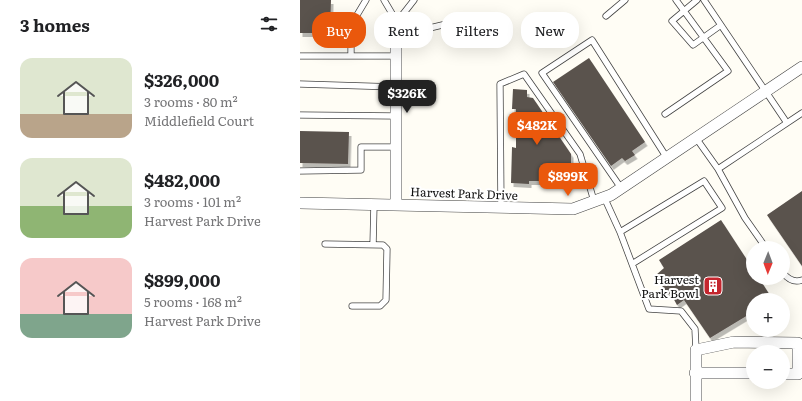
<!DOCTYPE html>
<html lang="en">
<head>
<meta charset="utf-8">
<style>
  :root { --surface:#fff; --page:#f6f6f6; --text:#202124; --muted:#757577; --accent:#ea580c }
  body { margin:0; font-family:Literata,serif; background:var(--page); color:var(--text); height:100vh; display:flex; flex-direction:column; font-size:15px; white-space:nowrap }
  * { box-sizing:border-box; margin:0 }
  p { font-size:13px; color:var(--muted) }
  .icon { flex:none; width:22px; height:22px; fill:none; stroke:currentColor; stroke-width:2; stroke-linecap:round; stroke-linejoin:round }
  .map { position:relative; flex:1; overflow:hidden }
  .sheet { display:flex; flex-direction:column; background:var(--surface); width:300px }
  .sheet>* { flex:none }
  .banner { position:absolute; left:12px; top:12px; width:380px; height:36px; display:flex; gap:8px }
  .needle { width:26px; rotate:181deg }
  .tools { position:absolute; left:446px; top:241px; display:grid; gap:8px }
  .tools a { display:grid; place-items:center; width:44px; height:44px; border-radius:50%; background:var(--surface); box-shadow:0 4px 16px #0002; font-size:20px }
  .price { position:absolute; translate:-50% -34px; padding:0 9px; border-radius:8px; background:var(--accent); color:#fff; font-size:13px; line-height:26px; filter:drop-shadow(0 1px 2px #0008) }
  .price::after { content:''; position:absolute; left:50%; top:24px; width:12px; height:9px; margin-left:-6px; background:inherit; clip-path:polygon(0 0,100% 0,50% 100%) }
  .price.selected { background:#222; color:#fff }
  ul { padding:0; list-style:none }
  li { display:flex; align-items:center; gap:12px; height:100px; padding:0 20px }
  li span { display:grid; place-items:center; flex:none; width:112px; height:80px; border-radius:12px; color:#555 }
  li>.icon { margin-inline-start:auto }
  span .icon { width:48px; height:48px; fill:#fffc; stroke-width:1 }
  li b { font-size:17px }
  h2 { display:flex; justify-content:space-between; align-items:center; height:48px; padding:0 20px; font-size:17px }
  .tag { padding:0 14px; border-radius:16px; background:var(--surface); box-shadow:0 4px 16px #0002; font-size:14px; line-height:36px }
  .tag.selected { background:var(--accent); color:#fff }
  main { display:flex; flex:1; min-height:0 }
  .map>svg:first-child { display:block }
  .building { fill:#5a524d; filter:url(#shadow) }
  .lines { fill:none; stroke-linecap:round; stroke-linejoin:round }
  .lane-casing { stroke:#444; stroke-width:7 }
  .street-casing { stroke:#444; stroke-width:12 }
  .lane { stroke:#fff; stroke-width:5.5 }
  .street { stroke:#fff; stroke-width:11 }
  .labels { text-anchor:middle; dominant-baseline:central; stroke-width:4; stroke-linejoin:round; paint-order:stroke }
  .street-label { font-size:12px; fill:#111; stroke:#fff }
  .poi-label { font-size:12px; fill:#111; stroke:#fff; text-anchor:end }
</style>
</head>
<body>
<main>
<section class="sheet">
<h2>3 homes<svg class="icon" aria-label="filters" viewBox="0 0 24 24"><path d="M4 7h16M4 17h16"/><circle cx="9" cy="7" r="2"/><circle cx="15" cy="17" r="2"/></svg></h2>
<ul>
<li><span style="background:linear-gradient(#dfe7d0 70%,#b9a48a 0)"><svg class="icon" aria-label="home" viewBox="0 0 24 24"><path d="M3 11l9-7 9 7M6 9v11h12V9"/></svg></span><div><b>$326,000</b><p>3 rooms · 80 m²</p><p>Middlefield Court</p></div></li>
<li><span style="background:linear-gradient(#dfe7d0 60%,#8fb573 0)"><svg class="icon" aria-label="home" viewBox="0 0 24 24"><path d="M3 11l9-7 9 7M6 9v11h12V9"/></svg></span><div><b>$482,000</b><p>3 rooms · 101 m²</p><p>Harvest Park Drive</p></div></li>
<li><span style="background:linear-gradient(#f6c9c9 70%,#7fa58c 0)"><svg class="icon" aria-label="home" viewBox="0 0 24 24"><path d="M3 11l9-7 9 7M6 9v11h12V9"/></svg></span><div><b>$899,000</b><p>5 rooms · 168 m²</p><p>Harvest Park Drive</p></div></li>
</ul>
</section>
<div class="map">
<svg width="502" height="401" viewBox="0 0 502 401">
  <defs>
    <filter id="shadow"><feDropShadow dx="2.5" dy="4" stdDeviation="0" flood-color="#0004"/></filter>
  </defs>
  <rect width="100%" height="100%" fill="#fffdf5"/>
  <!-- building -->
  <path class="building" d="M0,0H31L30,33H0Z
    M289,58L345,142L332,151L335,155L325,161L322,158L311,166L253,82Z
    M213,89L227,90V97L233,98L271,154V185H253V181H229V184L211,183L212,147L216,148V109H212Z
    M0,131L49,132L48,164L0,163Z
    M502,191V266L467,215Z
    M421,220L453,269V278H459L473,300H453V312L410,338L384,300L377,305L371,294H367L356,275L364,268L359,260Z"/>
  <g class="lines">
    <!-- lane casing -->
    <g class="lane-casing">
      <path id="lane" d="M84,0L97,22
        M397,0L372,21L393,45L421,25
        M404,0L487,123
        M306,16L325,0
        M96,23L114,0
        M96,36L159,21
        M0,56H96
        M51,56V25L66,0
        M0,84L96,87
        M365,114L428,71L376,0
        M0,115L96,116
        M396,138L418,169L502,113
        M418,169L445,218L466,248
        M0,171L61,170V147H96
        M321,188L242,73L292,40L367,158
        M304,197L320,232L349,309L381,311L395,329L396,350
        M201,207L200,84L224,74L280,154L294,201
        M320,232L404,181L422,208L332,264
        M25,244L83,245L87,249L86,300L80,306H52
        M73,245L74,204
        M483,273C488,279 494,283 502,280"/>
    </g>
    <!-- street casing -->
    <g class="street-casing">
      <path id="street" d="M0,203L273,209L311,195L502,67
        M96,204V23
        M395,373H453
        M396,401V350L434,342L498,343V374H483"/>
    </g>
    <!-- lane -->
    <use href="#lane" class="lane"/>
    <!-- street -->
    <use href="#street" class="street"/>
  </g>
  <!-- icons -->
  <defs>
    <g id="building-square" transform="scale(1)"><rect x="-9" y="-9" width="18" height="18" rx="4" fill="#c4262e" stroke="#fff"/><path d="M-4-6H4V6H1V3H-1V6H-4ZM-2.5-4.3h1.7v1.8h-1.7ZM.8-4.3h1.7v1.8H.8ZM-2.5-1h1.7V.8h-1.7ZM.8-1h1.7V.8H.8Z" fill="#fff"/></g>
  </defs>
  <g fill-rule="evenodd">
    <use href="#building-square" x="413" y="286"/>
  </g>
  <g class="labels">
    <!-- street labels -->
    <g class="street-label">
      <text transform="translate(164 193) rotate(2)">Harvest Park Drive</text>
    </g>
    <!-- poi labels -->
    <g class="poi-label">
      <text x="399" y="279">Harvest<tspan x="399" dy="14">Park Bowl</tspan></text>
    </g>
  </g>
</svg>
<div class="tools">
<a><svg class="needle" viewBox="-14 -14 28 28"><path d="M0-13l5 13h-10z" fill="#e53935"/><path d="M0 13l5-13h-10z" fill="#757577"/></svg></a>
<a>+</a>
<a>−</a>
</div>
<b class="price selected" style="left:107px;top:114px">$326K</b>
<b class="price" style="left:237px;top:146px">$482K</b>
<b class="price" style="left:268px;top:197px">$899K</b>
<div class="banner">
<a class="tag selected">Buy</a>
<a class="tag">Rent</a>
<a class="tag">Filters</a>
<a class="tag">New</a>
</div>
</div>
</main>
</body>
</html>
